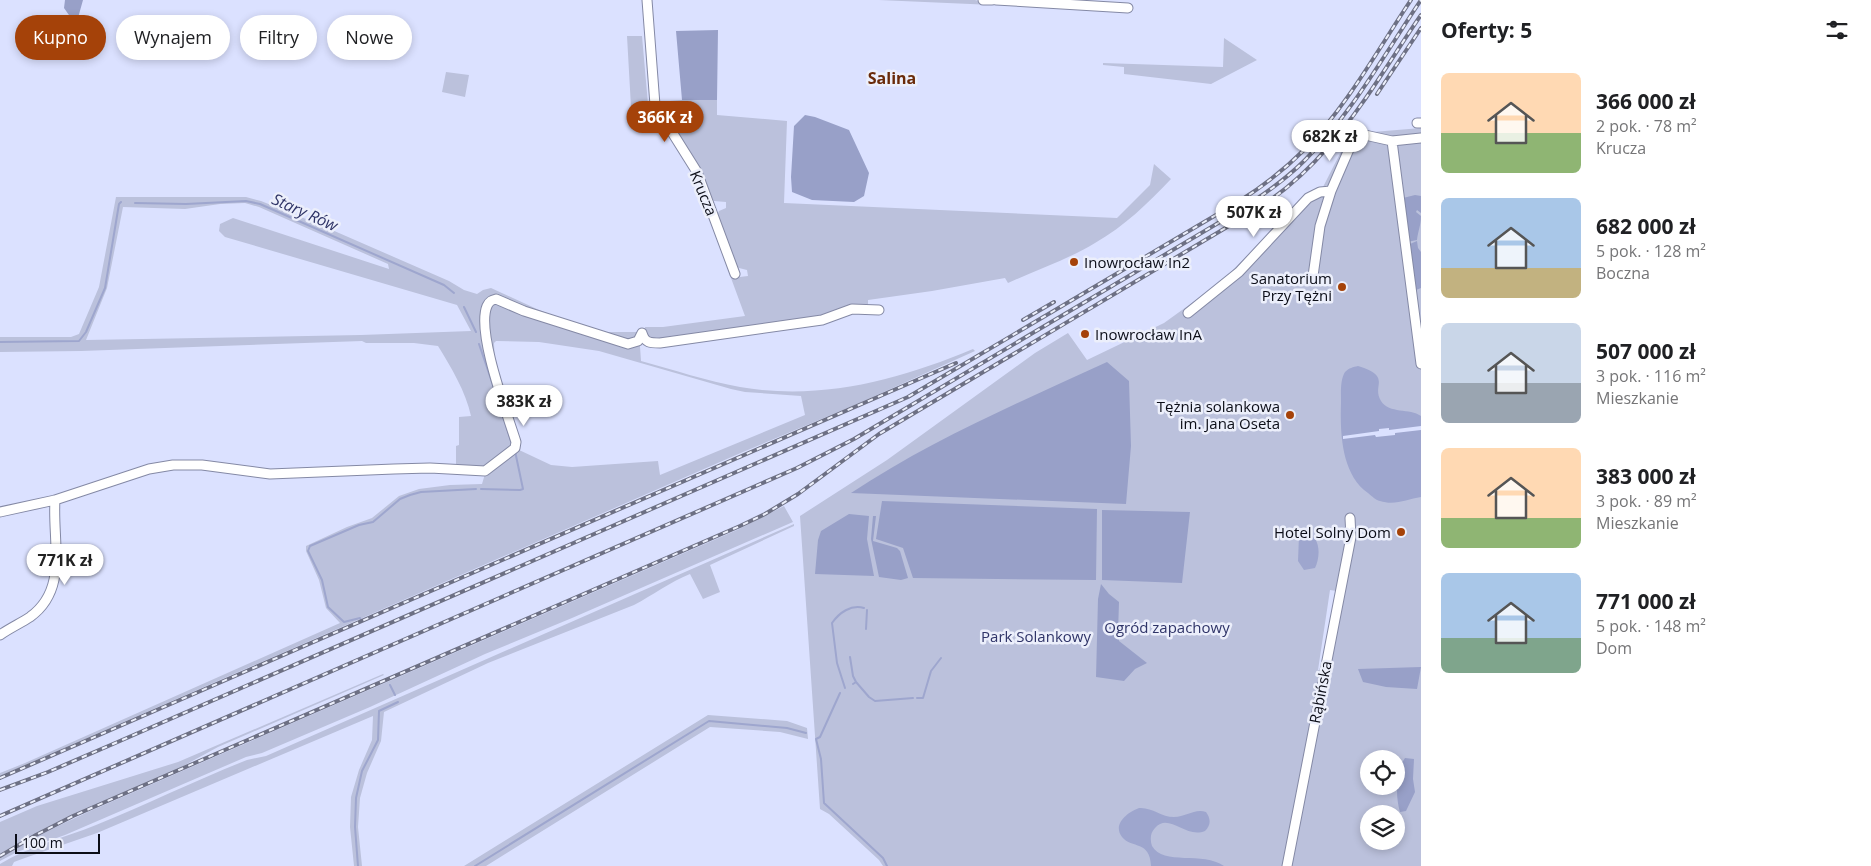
<!DOCTYPE html>
<html lang="pl">
<head>
<meta charset="utf-8">
<style>
  :root { --surface:#fff; --page:#f6f6f6; --text:#202124; --muted:#757577; --accent:#a54209 }
  body { margin:0; font-family:"Open Sans",sans-serif; background:var(--page); color:var(--text); height:100vh; display:flex; flex-direction:column; font-size:19px; white-space:nowrap }
  * { box-sizing:border-box; margin:0 }
  p { font-size:16px; color:var(--muted) }
  .icon { flex:none; width:28px; height:28px; fill:none; stroke:currentColor; stroke-width:2; stroke-linecap:round; stroke-linejoin:round }
  .map { position:relative; flex:1; overflow:hidden }
  .side { display:flex; flex-direction:column; background:var(--surface); width:450px }
  .side>* { flex:none }
  .banner { position:absolute; left:15px; top:15px; width:475px; height:45px; display:flex; gap:10px }
  .buttons { position:absolute; left:1360px; top:750px; display:grid; gap:10px }
  .buttons a { display:grid; place-items:center; width:45px; height:45px; border-radius:50%; background:var(--surface); box-shadow:0 2px 8px #0003; font-size:25px }
  .scale { position:absolute; left:15px; bottom:12px; width:85px; box-sizing:border-box; padding-left:5px; border:2px solid #0b0d17; border-top:0; font-size:14px; line-height:18px; white-space:nowrap; color:#0b0d17; -webkit-text-stroke:4px #eceffb; paint-order:stroke }
  .price { position:absolute; translate:-50% -42px; padding:0 11px; border-radius:18px; background:#fff; color:#222; font-size:16px; line-height:32px; filter:drop-shadow(0 1px 2px #0008) }
  .price::after { content:''; position:absolute; left:50%; top:30px; width:15px; height:11px; margin-left:-8px; background:inherit; clip-path:polygon(0 0,100% 0,50% 100%) }
  .price.active { background:var(--accent); color:#fff }
  ul { padding:0; list-style:none }
  li { display:flex; align-items:center; gap:15px; height:125px; padding:0 20px }
  li span { display:grid; place-items:center; flex:none; width:140px; height:100px; border-radius:8px; color:#555 }
  li>.icon { margin-inline-start:auto }
  span .icon { width:60px; height:60px; fill:#fffc; stroke-width:1 }
  li b { font-size:21px }
  h2 { display:flex; justify-content:space-between; align-items:center; height:60px; padding:0 20px; font-size:21px }
  .pill { padding:0 18px; border-radius:22px; background:var(--surface); box-shadow:0 2px 8px #0003; font-size:18px; line-height:45px }
  .pill.active { background:var(--accent); color:#fff }
  main { display:flex; flex:1; min-height:0 }
  .map>svg:first-child { display:block }
  .green { fill:#bbc1dc; fill-rule:evenodd }
  .forest { fill:#98a0c8 }
  .water { fill:#9ea6ce }
  .pier { fill:#dbe1ff }
  .lines { fill:none; stroke-linecap:round; stroke-linejoin:round }
  .stream { stroke:#9ea6ce; stroke-width:2 }
  .minor-casing { stroke:#8489a5; stroke-width:11 }
  .minor { stroke:#fff; stroke-width:9 }
  .rail-casing { stroke:#6d7084; stroke-width:4 }
  .rail { stroke:#eceffb; stroke-width:2; stroke-dasharray:5.5; stroke-linecap:butt }
  .poi-dot { fill:#a54209; stroke:#eceffb; stroke-width:2 }
  .labels { text-anchor:middle; dominant-baseline:central; stroke-width:5; stroke-linejoin:round; paint-order:stroke }
  .street-label { font-size:15px; fill:#0b0d17; stroke:#eceffb }
  .poi-label { font-size:15px; fill:#0b0d17; stroke:#eceffb; text-anchor:end }
  .park-label { font-size:15px; fill:#2f3468; stroke:#eceffb }
  .neighbourhood-label { font-size:16px; font-weight:bold; fill:#692a09; stroke:#eceffb }
  .water-label { font-size:16px; font-style:italic; fill:#2e3366; stroke:#eceffb }
</style>
</head>
<body>
<main>
<div class="map">
<svg width="1421" height="866" viewBox="0 0 1421 866">
  <rect width="100%" height="100%" fill="#dbe1ff"/>
  <!-- green -->
  <path class="green" d="M879,0H975L993,5Z
    M627,36H642L648,104L631,107Z
    M1224,38L1257,60L1211,84L1124,74V67L1103,65V63L1223,67Z
    M446,72L469,75L465,97L442,92Z
    M682,100H717V115L787,121L784,203L1117,218L1150,185L1154,164L1171,179C1148,203 1125,226 1095,243C1069,259 1036,270 1008,283L1005,278L932,291L868,300V307L826,317L659,341L646,338L645,327H663L745,316L731,278L748,276L747,270L739,268L735,265L717,215L719,211L726,208V202L714,201L711,199L658,102Z
    M1354,126L1373,132L1421,128V866H1288L1343,592L1330,590L1318,670H1321L1283,866H883L879,860L829,814L820,809L800,516L887,460L1035,353L1068,333L1087,360L1164,323L1221,282L1292,210L1306,198L1323,187ZM1369,759H1396V786H1369ZM1369,814H1396V841H1369Z
    M116,197H246L261,201L316,223L449,281L464,290L477,294L483,290L491,288L539,310L597,332H639L641,361C674,370 707,381 740,387C821,401 899,380 973,349L975,351L857,404L743,452L0,776V773L25,763L340,623L326,608L319,580L306,551V546L347,527L372,518L399,496L419,489L450,485L482,484L485,474L517,449L551,465L572,467L658,461L660,475L805,415L801,396L745,392L731,389L599,351L539,342L496,341L494,343L495,366L512,437V448L485,469L456,467V446L459,445V417L471,416C466,392 451,367 438,346L414,343H366L362,341L81,351L0,352V337H71L79,334L99,287ZM245,203L259,207L388,264L389,269L233,218L220,224L219,231L225,237L457,305L471,331L361,335L86,340L107,288L123,207L185,209L220,204Z
    M784,506L793,522L572,618L485,654L370,707L262,753L246,757L65,835L17,852L0,861V858C28,840 58,826 88,812L737,530Z
    M794,524V526L710,565L720,592L703,599L690,574C670,582 653,595 634,605L488,663L384,712L381,741L367,773L360,798L358,827L362,866H354L350,827L351,797L359,770L372,740L373,716L97,833L22,859L14,862L12,866H0V864C29,846 64,838 96,825C146,805 196,780 247,760L266,756Z
    M383,674L384,675L218,747L174,771L52,825L0,854V822L37,806L178,762Z
    M708,715L787,721L807,728L808,739L780,732L710,727L486,866H464Z"/>
  <!-- forest -->
  <path class="forest" d="M65,0H83L76,25L64,8Z
    M718,30L717,100H682L676,31Z
    M805,115L815,117L849,130L869,173L864,196L854,202L812,200L792,192L791,177L794,126Z
    M1415,195L1421,196V213L1417,210L1416,212L1421,216C1421,225 1418,231 1417,240L1407,242L1403,198Z
    M1417,241L1418,248L1421,252V288L1416,290L1410,244Z
    M1107,362L1129,381L1131,446L1126,504L851,493C931,440 1020,402 1107,362Z
    M882,501L1097,509L1096,580L913,578L903,548L876,539Z
    M1102,510L1190,512L1182,583L1102,580Z
    M849,514L869,516L867,539L874,576L815,574L818,540L821,531Z
    M873,516H876L873,541L897,548L900,551L908,578L901,580L879,577L871,539Z
    M1101,584L1109,594L1119,602L1118,633L1119,641L1147,663L1135,669L1124,681L1096,677L1098,599Z
    M1421,667L1417,689L1386,687L1363,682L1358,669Z
    M1405,758L1414,759L1413,779L1415,792L1406,811L1400,812C1395,796 1396,771 1405,758Z"/>
  <!-- water -->
  <path class="water" d="M1358,366C1393,377 1371,385 1381,401C1389,414 1410,408 1421,416V497C1407,499 1395,506 1380,501C1375,500 1372,496 1368,493C1341,474 1340,432 1341,402C1341,393 1340,380 1345,372C1349,368 1353,367 1358,366Z
    M1303,533C1321,533 1321,556 1315,568L1304,570L1298,561L1299,536Z
    M1139,808C1152,807 1161,817 1174,817C1186,817 1195,808 1206,812C1211,819 1211,825 1205,831C1185,839 1169,812 1155,828C1150,833 1150,840 1152,846C1163,866 1203,851 1224,866H1151C1150,840 1132,849 1122,837C1112,824 1128,812 1139,808Z"/>
  <!-- pier -->
  <path class="pier" d="M1421,426V430L1395,433V435L1376,437L1375,435L1343,439V436L1379,431V429L1389,428V430Z"/>
  <g class="lines">
    <!-- stream -->
    <path class="stream" d="M135,203L186,204L246,201L260,204L444,285L454,293
      M464,307L476,332
      M0,342L79,341L86,332L105,288L119,204L121,202
      M479,344L495,391
      M505,422L512,444
      M481,489L520,490L523,489L515,451
      M361,620L360,618L344,622L328,607L322,580L308,551L310,546L359,525L373,522L400,499L410,495L421,492L476,489
      M866,629L867,610
      M850,657L853,676L856,682
      M853,684L856,682L869,697L875,701L913,698
      M390,685L395,695
      M845,688L837,663L832,623C839,613 851,604 864,608
      M840,693L820,737L816,739L821,759L824,803L883,858L887,866
      M917,698H923L931,671L941,658
      M358,866L355,827L356,798L362,771L378,740L379,711L398,702
      M475,866L709,721L787,728L806,733"/>
    <!-- minor casing -->
    <g class="minor-casing">
      <path id="minor" d="M647,0L655,105L697,172L735,274
        M983,0H992
        M996,0L1128,8
        M1417,123H1421
        M1392,141L1421,364
        M1313,276L1320,226L1331,191L1356,133L1392,141L1421,138
        M1188,313L1239,272L1308,198L1320,192L1331,191
        M0,512L55,500L149,469L173,465H202L270,474L394,469L430,468L485,471L515,448L516,442C507,413 476,332 487,306C489,301 492,300 496,299L524,311L628,344L638,341L642,333C645,343 650,343 660,343L822,320L852,309L879,310
        M0,635C10,628 21,623 30,617C69,589 52,541 55,500
        M1287,866L1351,537L1350,518"/>
    </g>
    <!-- minor -->
    <use href="#minor" class="minor"/>
    <!-- rail casing -->
    <g class="rail-casing">
      <path id="rail" d="M1377,94L1421,28
        M1023,320L1054,302
        M0,778L956,363
        M0,790L48,772L113,744L908,397L1238,202C1262,187 1284,170 1304,150C1347,106 1377,51 1411,0
        M0,816L797,468L854,439L1230,216C1256,200 1282,183 1304,161C1351,115 1384,55 1421,0
        M0,856L36,835L73,816L740,526L765,514L798,494L879,434L1249,214C1279,196 1305,174 1328,147C1362,109 1392,57 1421,15"/>
    </g>
    <!-- rail -->
    <use href="#rail" class="rail"/>
  </g>
  <!-- markers -->
  <g class="poi-dot">
    <circle cx="1074" cy="262" r="5"/>
    <circle cx="1342" cy="287" r="5"/>
    <circle cx="1085" cy="334" r="5"/>
    <circle cx="1290" cy="415" r="5"/>
    <circle cx="1401" cy="532" r="5"/>
  </g>
  <g class="labels">
    <!-- street labels -->
    <g class="street-label">
      <text transform="translate(704 193) rotate(68)">Krucza</text>
      <text transform="translate(1320 692) rotate(-79)">Rąbińska</text>
    </g>
    <!-- poi labels -->
    <g class="poi-label">
      <text x="1084" y="262" text-anchor="start">Inowrocław In2</text>
      <text x="1332" y="278">Sanatorium<tspan x="1332" dy="17">Przy Tężni</tspan></text>
      <text x="1095" y="334" text-anchor="start">Inowrocław InA</text>
      <text x="1280" y="406">Tężnia solankowa<tspan x="1280" dy="17">im. Jana Oseta</tspan></text>
      <text x="1391" y="532">Hotel Solny Dom</text>
    </g>
    <!-- park labels -->
    <g class="park-label">
      <text x="1167" y="627">Ogród zapachowy</text>
      <text x="1036" y="636">Park Solankowy</text>
    </g>
    <!-- neighbourhood labels -->
    <g class="neighbourhood-label">
      <text x="892" y="78">Salina</text>
    </g>
    <!-- water labels -->
    <g class="water-label">
      <text transform="translate(305 212) rotate(24)">Stary Rów</text>
    </g>
  </g>
</svg>
<div class="buttons">
<a><svg class="icon" aria-label="locate" viewBox="0 0 24 24"><circle cx="12" cy="12" r="6"/><path d="M12 2v4M12 18v4M2 12h4M18 12h4"/></svg></a>
<a><svg class="icon" aria-label="layers" viewBox="0 0 24 24"><path d="M12 4l9 5-9 5-9-5zM3 14l9 5 9-5"/></svg></a>
</div>
<div class="scale">100 m</div>
<b class="price active" style="left:665px;top:143px">366K zł</b>
<b class="price" style="left:1330px;top:162px">682K zł</b>
<b class="price" style="left:1254px;top:238px">507K zł</b>
<b class="price" style="left:524px;top:427px">383K zł</b>
<b class="price" style="left:65px;top:586px">771K zł</b>
<div class="banner">
<a class="pill active">Kupno</a>
<a class="pill">Wynajem</a>
<a class="pill">Filtry</a>
<a class="pill">Nowe</a>
</div>
</div>
<section class="side">
<h2>Oferty: 5<svg class="icon" aria-label="filters" viewBox="0 0 24 24"><path d="M4 7h16M4 17h16"/><circle cx="9" cy="7" r="2"/><circle cx="15" cy="17" r="2"/></svg></h2>
<ul>
<li><span style="background:linear-gradient(#ffd9b3 60%,#8fb573 0)"><svg class="icon" aria-label="home" viewBox="0 0 24 24"><path d="M3 11l9-7 9 7M6 9v11h12V9"/></svg></span><div><b>366 000 zł</b><p>2 pok. · 78 m²</p><p>Krucza</p></div></li>
<li><span style="background:linear-gradient(#a9c7e8 70%,#c2b280 0)"><svg class="icon" aria-label="home" viewBox="0 0 24 24"><path d="M3 11l9-7 9 7M6 9v11h12V9"/></svg></span><div><b>682 000 zł</b><p>5 pok. · 128 m²</p><p>Boczna</p></div></li>
<li><span style="background:linear-gradient(#c9d6e8 60%,#9aa5b1 0)"><svg class="icon" aria-label="home" viewBox="0 0 24 24"><path d="M3 11l9-7 9 7M6 9v11h12V9"/></svg></span><div><b>507 000 zł</b><p>3 pok. · 116 m²</p><p>Mieszkanie</p></div></li>
<li><span style="background:linear-gradient(#ffd9b3 70%,#8fb573 0)"><svg class="icon" aria-label="home" viewBox="0 0 24 24"><path d="M3 11l9-7 9 7M6 9v11h12V9"/></svg></span><div><b>383 000 zł</b><p>3 pok. · 89 m²</p><p>Mieszkanie</p></div></li>
<li><span style="background:linear-gradient(#a9c7e8 65%,#7fa58c 0)"><svg class="icon" aria-label="home" viewBox="0 0 24 24"><path d="M3 11l9-7 9 7M6 9v11h12V9"/></svg></span><div><b>771 000 zł</b><p>5 pok. · 148 m²</p><p>Dom</p></div></li>
</ul>
</section>
</main>
</body>
</html>
